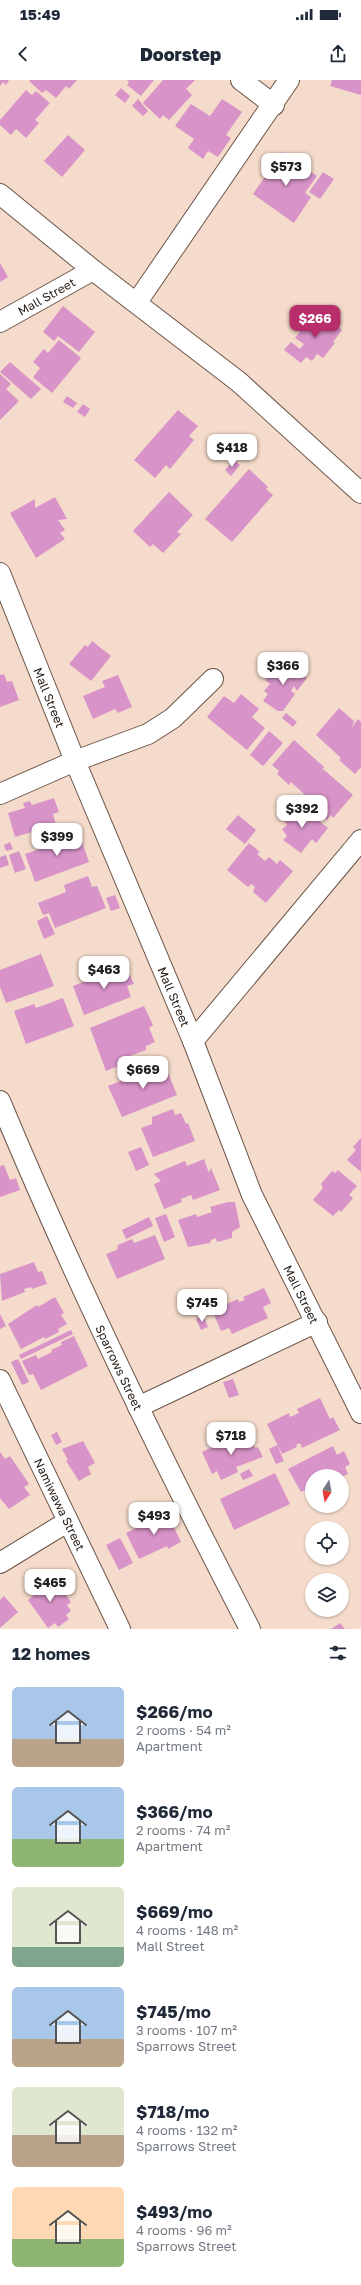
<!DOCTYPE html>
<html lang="en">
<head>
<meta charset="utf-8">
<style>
  :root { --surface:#fff; --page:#f6f6f7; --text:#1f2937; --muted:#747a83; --accent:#b82e6a }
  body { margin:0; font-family:"Golos Text",sans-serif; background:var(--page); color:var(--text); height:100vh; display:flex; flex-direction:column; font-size:15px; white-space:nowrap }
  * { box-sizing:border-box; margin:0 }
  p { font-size:13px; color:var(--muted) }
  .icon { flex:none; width:22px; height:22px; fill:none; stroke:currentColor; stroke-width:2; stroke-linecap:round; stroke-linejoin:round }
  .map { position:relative; height:1549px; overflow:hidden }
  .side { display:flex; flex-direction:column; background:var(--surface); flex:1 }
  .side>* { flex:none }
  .needle { width:26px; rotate:191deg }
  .tools { position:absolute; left:305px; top:1389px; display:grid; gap:8px }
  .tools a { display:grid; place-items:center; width:44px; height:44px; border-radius:50%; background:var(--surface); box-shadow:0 1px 3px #0004; font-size:20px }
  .price { position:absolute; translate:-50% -34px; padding:0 9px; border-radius:8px; background:#fff; color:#222; font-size:13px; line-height:26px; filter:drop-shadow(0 1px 2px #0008) }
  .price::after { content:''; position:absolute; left:50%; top:24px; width:12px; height:9px; margin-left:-6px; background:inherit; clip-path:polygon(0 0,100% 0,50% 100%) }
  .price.on { background:var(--accent); color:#fff }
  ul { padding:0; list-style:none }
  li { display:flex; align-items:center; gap:12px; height:100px; padding:0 12px }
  li span { display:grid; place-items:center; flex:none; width:112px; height:80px; border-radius:6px; color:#555 }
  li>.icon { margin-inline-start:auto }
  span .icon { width:48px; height:48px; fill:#fffc; stroke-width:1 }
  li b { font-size:17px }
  h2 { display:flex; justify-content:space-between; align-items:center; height:48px; padding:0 12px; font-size:17px }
  .status { display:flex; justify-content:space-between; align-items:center; height:28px; padding:0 20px; background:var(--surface); direction:ltr }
  .status svg { height:11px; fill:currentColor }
  header { display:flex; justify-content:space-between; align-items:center; height:52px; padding:0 12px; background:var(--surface); font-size:18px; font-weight:800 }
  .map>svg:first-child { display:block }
  .building { fill:#d893c8 }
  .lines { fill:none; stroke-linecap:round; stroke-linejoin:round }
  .minor-casing { stroke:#6b5548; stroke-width:22 }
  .minor { stroke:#fff; stroke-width:20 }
  .labels { text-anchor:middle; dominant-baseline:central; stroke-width:4; stroke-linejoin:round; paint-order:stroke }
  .street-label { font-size:12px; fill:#29201a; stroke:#fff }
</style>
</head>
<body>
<div class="status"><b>15:49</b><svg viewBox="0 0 49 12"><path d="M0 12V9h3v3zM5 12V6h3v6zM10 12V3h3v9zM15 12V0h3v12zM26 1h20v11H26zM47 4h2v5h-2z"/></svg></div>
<header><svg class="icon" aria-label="back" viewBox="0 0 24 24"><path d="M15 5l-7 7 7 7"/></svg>Doorstep<svg class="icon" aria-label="share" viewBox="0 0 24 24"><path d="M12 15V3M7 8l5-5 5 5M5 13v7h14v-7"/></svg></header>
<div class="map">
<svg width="361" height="1549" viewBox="0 0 361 1549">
  <rect width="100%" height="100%" fill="#f5dbcb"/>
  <!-- building -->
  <path class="building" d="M0,0H9L6,5L3,2L0,6Z
    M30,0H77L69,9L66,6L56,18L46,10L42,13L29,1Z
    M127,0H154L141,16L127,5L129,2Z
    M163,0H195L186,9L192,15L169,40L163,35L160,39L143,23Z
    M332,0H361V15L330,6Z
    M121,8L130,16L125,23L115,15Z
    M26,10L32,15L36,11L50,23L35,40L39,43L26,58L16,49L11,55L0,45V40Z
    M138,19L148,31L143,36L132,26Z
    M222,19L242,32L226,55L231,58L218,77L208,71L203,79L188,68L194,59L175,46L191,24L210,36Z
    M68,55L85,70L62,97L44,81Z
    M282,72L317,96L305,113L311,117L294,143L253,114Z
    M323,92L334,99L320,119L309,112Z
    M0,183L8,197L0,202Z
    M63,226L95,252L79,272L58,256L54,261L43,252Z
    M315,232L325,241L326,244L330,240L342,250L333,262L335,263L323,278L317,274L312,281L306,277L301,283L284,270L291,262L300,269L304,264L295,258Z
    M59,260L81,278L52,313L33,297L40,288L33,282L44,269L48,273Z
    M10,282L41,309L31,319L0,292Z
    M0,294L11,304L6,309L19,321L0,340Z
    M67,316L77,323L73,328L63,322Z
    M83,324L90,329L85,337L77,332Z
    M178,330L198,346L189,356L194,360L170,389L166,385L155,398L134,380Z
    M234,380L240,385L231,396L225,390Z
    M249,389L268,407L266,409L273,415L232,462L205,439Z
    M169,412L193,435L177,452L181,454L163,473L153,464L150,467L133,451Z
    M55,417L67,439L58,440L65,450L60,453L65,459L36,478L10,433L35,419V428Z
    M92,561L111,576L91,601L69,584L85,565L88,567Z
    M286,582L307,598L297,611L294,606L291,611L295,614L283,631H278L263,621L268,614L264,611L270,604L265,600L275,586L280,589Z
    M4,594L7,602L12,601L19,620L0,627V595Z
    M118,595L132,627L118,633L115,629L93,639L83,616L105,607L102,601Z
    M241,614L259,629L252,637L265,648L247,670L207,637L224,616L234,623Z
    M339,628L354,641L352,647L358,639L361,642V687L355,694L339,680L341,678L316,655Z
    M286,633L297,642L293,647L282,638Z
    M269,651L283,663L263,686L250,675Z
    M294,660L324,687L318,695L323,689L353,715L333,738L331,735L327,740L311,726L315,724L291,702L289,705L277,694L279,691L272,685Z
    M54,718L59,732L53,734L56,745L15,757L8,733L25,728L23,723L30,721L32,725Z
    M296,724L328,748L316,763L312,759L301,773L283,760L287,756L282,749L287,745L283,739Z
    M238,735L256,750L245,764L226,749Z
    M64,753L66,757L79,753L89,782L35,802L25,774L49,766L47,759Z
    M10,762L13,769L6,771L4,765Z
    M249,763L260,772L257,774L265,781L269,777L277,784L280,780L293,791L266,823L253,812L255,807L251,804L248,807L227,790Z
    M19,771L26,789L15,793L9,775Z
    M6,775L9,785L0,788V777Z
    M88,796L92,807L97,806L106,828L55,848L49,833L43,835L38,823L66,812L64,805Z
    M115,815L120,828L111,831L106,818Z
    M47,836L55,854L44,859L37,841Z
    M41,874L54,906L6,923L0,907V890Z
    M126,886L134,904L127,906L131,917L84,935L73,906Z
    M63,918L74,946L26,964L14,931L34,924L36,928Z
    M144,926L153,945L149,948L155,962L146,966V970L119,980L121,985L106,991L90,948Z
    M164,983L177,1015L122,1037L108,1006Z
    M173,1029L175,1035L181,1033L186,1044L188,1043L195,1061L153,1077L141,1048L152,1044V1037Z
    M361,1058V1092L347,1080L356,1070L353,1067Z
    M141,1067L149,1085L136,1091L128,1072Z
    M204,1079L209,1093L211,1088L220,1110L193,1120L191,1115L181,1119L182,1122L164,1129L154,1104L161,1101L154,1094L185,1081L187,1086Z
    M4,1085L10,1100L16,1098L20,1110L0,1117V1086Z
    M338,1090L357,1106L349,1115L353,1118L341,1132L339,1130L333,1136L313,1120L323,1108L321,1104L332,1091L335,1093Z
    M228,1122H235L240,1147L232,1152V1158L217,1162L216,1158L211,1160L210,1163L188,1167L178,1140L196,1134L197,1137L212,1132L210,1127Z
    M166,1134L175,1157L164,1162L155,1138Z
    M149,1137L153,1146L126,1159L122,1150Z
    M155,1155L165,1179L117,1199L106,1174L117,1170L118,1165L132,1159L134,1163Z
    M34,1182L38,1192L42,1191L47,1204L32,1209L31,1207L24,1209L25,1212L2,1221L0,1194Z
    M264,1208L271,1223L263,1227L268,1238L232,1254L229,1248L221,1251L212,1230L238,1219L239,1222L245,1220L243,1217Z
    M206,1211L208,1219L196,1224L193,1217Z
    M55,1217L64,1233L61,1235L67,1244L58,1249L59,1252L45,1259L44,1257L21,1269L8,1244L37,1225L38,1227Z
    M213,1219L217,1227L202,1233L198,1225Z
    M0,1234L6,1246L0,1249Z
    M203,1235L208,1247L201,1250L196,1239Z
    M71,1250L73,1254L21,1279L19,1275Z
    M74,1256L88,1286L41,1310L33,1294L29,1295L22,1281L36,1275L38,1279L52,1272L51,1270L62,1265L61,1262Z
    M18,1279L29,1302L22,1305L11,1282Z
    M233,1299L239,1315L229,1318L223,1302Z
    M320,1318L330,1339L333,1337L340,1350L302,1368L300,1363L296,1365L297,1367L282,1374L267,1344L289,1333L290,1337L299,1333L297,1329Z
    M57,1352L62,1362L56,1365L51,1355Z
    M248,1353L255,1368L258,1367L263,1377L236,1387L238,1392L221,1400L217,1391L212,1394L202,1372L227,1360L230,1365L237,1362L235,1359Z
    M83,1361L95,1383L88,1387L91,1394L79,1401L66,1381L68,1380L62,1369Z
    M277,1365L284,1381L276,1384L269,1369Z
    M333,1366L337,1375L344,1371L350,1384L345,1387L348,1394L342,1397L312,1396V1406L301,1412L288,1389Z
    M0,1372L5,1379L10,1376L29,1404L24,1407L30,1415L9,1429L0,1418Z
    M249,1389L253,1396L243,1400L240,1394Z
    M275,1393L290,1424L234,1450L220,1419Z
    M167,1433L181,1462L168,1469L167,1466L139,1479L126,1453Z
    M120,1458L133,1483L119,1490L106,1465Z
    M46,1498L50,1503L55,1500L71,1522L67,1525L71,1531L66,1535L69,1539L58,1547L55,1543L48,1548L28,1520L34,1515L30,1510Z
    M4,1516L18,1532L0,1548V1520Z
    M340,1543L345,1549H331Z"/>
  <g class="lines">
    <!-- minor casing -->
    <g class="minor-casing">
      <g id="minor">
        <path d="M241,0L274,25"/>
        <path d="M0,114L93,190L239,302L361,413"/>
        <path d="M137,222L289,0"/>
        <path id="s1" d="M0,242L93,190"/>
        <path id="s2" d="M0,493L75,681L193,961L252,1115L361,1333"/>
        <path d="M0,714L75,681L148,654L173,638L213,599"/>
        <path d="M193,961L361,760"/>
        <path id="s3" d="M0,1021C75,1201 160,1376 250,1549"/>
        <path id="s4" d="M0,1300L120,1549"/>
        <path d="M138,1327L317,1242"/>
        <path d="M0,1483L67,1442"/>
      </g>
    </g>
    <!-- minor -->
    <use href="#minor" class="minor"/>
  </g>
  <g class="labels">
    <!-- street labels -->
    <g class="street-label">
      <text stroke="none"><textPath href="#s1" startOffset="53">Mall Street</textPath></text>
      <text stroke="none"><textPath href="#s2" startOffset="134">Mall Street</textPath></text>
      <text stroke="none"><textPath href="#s2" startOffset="458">Mall Street</textPath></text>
      <text stroke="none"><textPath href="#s2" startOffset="782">Mall Street</textPath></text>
      <text stroke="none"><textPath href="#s3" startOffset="292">Sparrows Street</textPath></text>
      <text stroke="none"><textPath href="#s4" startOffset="138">Namiwawa Street</textPath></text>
    </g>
  </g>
</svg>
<div class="tools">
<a><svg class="needle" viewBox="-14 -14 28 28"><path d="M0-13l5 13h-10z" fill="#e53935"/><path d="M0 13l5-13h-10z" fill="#747a83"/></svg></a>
<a><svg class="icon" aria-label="locate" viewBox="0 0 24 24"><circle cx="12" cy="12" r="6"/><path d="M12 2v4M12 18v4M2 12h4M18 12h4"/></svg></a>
<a><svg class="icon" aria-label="layers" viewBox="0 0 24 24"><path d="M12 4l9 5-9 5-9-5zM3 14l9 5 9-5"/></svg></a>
</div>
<b class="price" style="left:286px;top:107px">$573</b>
<b class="price on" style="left:315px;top:259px">$266</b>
<b class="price" style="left:232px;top:388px">$418</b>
<b class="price" style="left:283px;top:606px">$366</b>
<b class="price" style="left:302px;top:749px">$392</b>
<b class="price" style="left:57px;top:777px">$399</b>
<b class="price" style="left:104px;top:910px">$463</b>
<b class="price" style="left:143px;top:1010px">$669</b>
<b class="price" style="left:202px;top:1243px">$745</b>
<b class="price" style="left:231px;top:1376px">$718</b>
<b class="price" style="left:154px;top:1456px">$493</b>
<b class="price" style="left:50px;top:1523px">$465</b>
</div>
<section class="side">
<h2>12 homes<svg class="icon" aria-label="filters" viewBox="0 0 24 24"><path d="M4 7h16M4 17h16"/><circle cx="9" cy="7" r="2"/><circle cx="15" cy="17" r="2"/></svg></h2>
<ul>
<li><span style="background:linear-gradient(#a9c7e8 65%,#b9a48a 0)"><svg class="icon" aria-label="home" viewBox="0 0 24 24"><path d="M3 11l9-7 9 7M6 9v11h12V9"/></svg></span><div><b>$266/mo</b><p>2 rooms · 54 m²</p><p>Apartment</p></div></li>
<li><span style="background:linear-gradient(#a9c7e8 65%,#8fb573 0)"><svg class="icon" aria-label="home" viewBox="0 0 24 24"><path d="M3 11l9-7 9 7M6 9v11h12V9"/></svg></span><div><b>$366/mo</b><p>2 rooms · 74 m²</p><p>Apartment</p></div></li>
<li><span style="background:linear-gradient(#dfe7d0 75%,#7fa58c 0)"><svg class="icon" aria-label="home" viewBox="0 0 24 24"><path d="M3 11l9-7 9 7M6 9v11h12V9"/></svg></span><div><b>$669/mo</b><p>4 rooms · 148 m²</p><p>Mall Street</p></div></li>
<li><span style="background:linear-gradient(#a9c7e8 65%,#b9a48a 0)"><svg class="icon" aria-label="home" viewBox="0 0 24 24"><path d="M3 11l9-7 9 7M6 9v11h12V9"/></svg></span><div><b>$745/mo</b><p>3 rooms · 107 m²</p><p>Sparrows Street</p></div></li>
<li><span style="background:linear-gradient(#dfe7d0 60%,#b9a48a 0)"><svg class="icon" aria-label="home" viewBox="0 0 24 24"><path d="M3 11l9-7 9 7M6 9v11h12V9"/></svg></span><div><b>$718/mo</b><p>4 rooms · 132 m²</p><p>Sparrows Street</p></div></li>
<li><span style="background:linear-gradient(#ffd9b3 65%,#8fb573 0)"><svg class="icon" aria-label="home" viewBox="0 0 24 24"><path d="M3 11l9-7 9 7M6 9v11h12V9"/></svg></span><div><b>$493/mo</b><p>4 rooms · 96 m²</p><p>Sparrows Street</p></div></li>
</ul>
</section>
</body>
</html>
